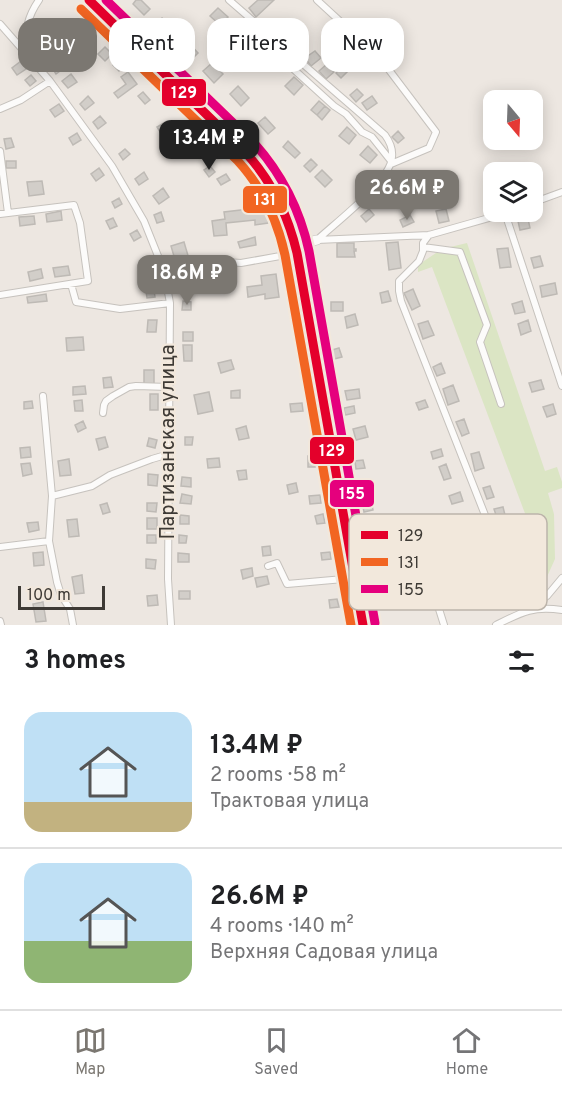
<!DOCTYPE html>
<html lang="en">
<head>
<meta charset="utf-8">
<style>
  :root { --surface:#fff; --page:#f2f2f2; --text:#202124; --muted:#757577; --line:#e0e0e0; --accent:#7b7771 }
  body { margin:0; font-family:Overpass,sans-serif; background:var(--page); color:var(--text); height:100vh; display:flex; flex-direction:column; font-size:22px; white-space:nowrap }
  * { box-sizing:border-box; margin:0 }
  p { font-size:20px; color:var(--muted) }
  .icon { flex:none; width:33px; height:33px; fill:none; stroke:currentColor; stroke-width:2; stroke-linecap:round; stroke-linejoin:round }
  .map { position:relative; height:625px; overflow:hidden }
  .sheet { display:flex; flex-direction:column; background:var(--surface); flex:1 }
  .sheet>* { flex:none }
  .top-card { position:absolute; left:18px; top:18px; width:526px; height:54px; display:flex; gap:12px }
  .needle { width:39px; rotate:161deg }
  .tools { position:absolute; left:483px; top:90px; display:grid; gap:12px }
  .tools a { display:grid; place-items:center; width:60px; height:60px; border-radius:12px; background:var(--surface); box-shadow:0 3px 15px #0003; font-size:30px }
  .scale { position:absolute; left:18px; bottom:15px; width:87px; box-sizing:border-box; padding-left:6px; border:3px solid #3e3a35; border-top:0; font-size:16px; line-height:21px; white-space:nowrap; color:#3e3a35; -webkit-text-stroke:4px #f2e8dc; paint-order:stroke }
  .price { position:absolute; translate:-50% -51px; padding:0 14px; border-radius:12px; background:var(--accent); color:#fff; font-size:20px; line-height:39px; filter:drop-shadow(0 2px 3px #0008) }
  .price::after { content:''; position:absolute; left:50%; top:36px; width:18px; height:14px; margin-left:-9px; background:inherit; clip-path:polygon(0 0,100% 0,50% 100%) }
  .price.current { background:#222; color:#fff }
  ul { padding:0; list-style:none }
  li { display:flex; align-items:center; gap:18px; height:150px; padding:0 24px }
  li+li { border-top:2px solid var(--line) }
  li span { display:grid; place-items:center; flex:none; width:168px; height:120px; border-radius:18px; color:#555 }
  li>.icon { margin-inline-start:auto }
  span .icon { width:72px; height:72px; fill:#fffc; stroke-width:1 }
  li b { font-size:26px }
  h2 { display:flex; justify-content:space-between; align-items:center; height:72px; padding:0 24px; font-size:26px }
  .chip { padding:0 21px; border-radius:18px; background:var(--surface); box-shadow:0 3px 15px #0003; font-size:21px; line-height:54px }
  .chip.current { background:var(--accent); color:#fff }
  .tabs { display:flex; justify-content:space-around; align-items:center; height:84px; border-top:2px solid var(--line); background:var(--surface); font-size:16px; color:var(--muted) }
  .tabs a { display:grid; justify-items:center; gap:3px }
  .tabs .current { color:var(--accent) }
  .map>svg:first-child { display:block }
  .green { fill:#dbe5c4 }
  .building { fill:#d2cec9; stroke:#bebab5; stroke-width:1.5 }
  .lines { fill:none; stroke-linecap:round; stroke-linejoin:round }
  .minor-casing { stroke:#c6c2bd; stroke-width:8 }
  .highway-casing { stroke:#c6c2bd; stroke-width:10 }
  .minor { stroke:#fcfbfa; stroke-width:6 }
  .highway { stroke:#fcfbfa; stroke-width:9 }
  .bus-1-casing { stroke:#f2e8dc; stroke-width:14 }
  .bus-2-casing { stroke:#f2e8dc; stroke-width:14 }
  .bus-3-casing { stroke:#f2e8dc; stroke-width:14 }
  .bus-1 { stroke:#e4002b; stroke-width:9 }
  .bus-2 { stroke:#f26522; stroke-width:9 }
  .bus-3 { stroke:#e5007d; stroke-width:9 }
  .labels { text-anchor:middle; dominant-baseline:central; stroke-width:4.5; stroke-linejoin:round; paint-order:stroke }
  .street-label { font-size:20px; fill:#3e3a35; stroke:#f2e8dc }
  .key { fill:#f2e8dc; stroke:#bcb4aa; stroke-width:1.5 }
  .key-label { font-size:16px; fill:#3e3a35 }
  .line-badge { stroke:#f2e8dc; stroke-width:2 }
  .badge-label { font-size:16px; text-anchor:middle; font-weight:bold; fill:#fff }
</style>
</head>
<body>
<div class="map">
<svg width="562" height="625" viewBox="0 0 562 625">
  <rect width="100%" height="100%" fill="#ede7e1"/>
  <!-- green -->
  <path class="green" d="M467,243L545,471L557,467L562,482V488L548,493L554,514L555,559L542,588L524,601L501,540L529,524L432,267L418,272V265L442,249Z"/>
  <!-- building -->
  <path class="building" d="M136,0H141L150,9L144,15L133,4Z
    M258,0H274L256,17L249,8Z
    M218,8L228,17L220,25L210,16Z
    M162,18L171,28L164,35L155,25Z
    M83,30L88,36L81,43L76,37Z
    M244,30L253,39L243,49L234,39Z
    M288,31L295,40L289,46L281,37Z
    M186,40L198,53L191,60L179,47Z
    M105,47L112,54L105,61L98,54Z
    M315,51L321,58L311,66L305,58Z
    M267,53L277,62L269,71L259,61Z
    M120,58L126,64L119,71L113,65Z
    M21,61L26,69L17,75L12,68Z
    M59,62L64,68L56,74L52,68Z
    M212,63L223,74L214,83L203,71Z
    M327,64L334,72L326,79L319,71Z
    M341,67L347,72L341,78L336,73Z
    M128,72L137,84L118,98L114,93L126,84L121,77Z
    M71,74L77,82L68,88L62,81Z
    M31,75L36,81L30,86L25,80Z
    M294,77L303,85L294,95L285,86Z
    M238,86L249,98L241,106L230,94Z
    M357,89L363,95L356,102L350,95Z
    M143,92L150,100L145,104L138,96Z
    M88,96L94,103L85,110L80,104Z
    M372,96L377,103L367,110L362,103Z
    M319,101L325,106L317,115L311,110Z
    M59,104L64,111L55,117L50,110Z
    M325,106L330,110L322,120L317,115Z
    M100,116L106,123L98,129L93,122Z
    M265,117L275,128L268,134L258,123Z
    M167,121L172,129L162,135L157,127Z
    M347,127L356,135L349,144L339,136Z
    M398,131L404,138L398,143L392,137Z
    M77,133L81,140L73,145L69,138Z
    M11,138L14,147L6,149L4,139Z
    M184,138L191,146L186,151L178,143Z
    M288,141L300,153L295,158L283,147Z
    M368,146L377,155L370,163L360,155Z
    M125,149L130,154L123,160L119,154Z
    M311,159L317,165L310,172L304,166Z
    M6,161H16V168H6Z
    M210,166L215,172L209,177L204,170Z
    M99,168L104,175L96,181L91,174Z
    M322,170L332,180L325,187L315,177Z
    M144,172L148,179L139,185L135,179Z
    M226,174L230,180L221,185L217,179Z
    M42,181L44,194L29,196L27,182Z
    M163,188L169,197L159,204L153,196Z
    M399,193L403,202L393,206L389,198Z
    M119,198L122,204L115,208L112,202Z
    M266,207L268,223L255,225V220L226,223L227,235L214,236L212,221L225,219L224,212Z
    M369,209L374,215L366,222L361,216Z
    M446,209L449,221L439,223L436,211Z
    M61,211L62,220L47,222L46,214Z
    M161,212L164,221L157,223L154,215Z
    M410,215L414,222L403,227L400,220Z
    M34,216L35,224L20,226L19,217Z
    M113,218L117,226L110,229L106,221Z
    M528,219L530,228L520,230L518,221Z
    M137,230L141,237L134,241L130,234Z
    M255,237L256,245L240,248L238,242Z
    M184,242L189,259L176,263L171,246Z
    M398,242L401,268L389,270L386,243Z
    M337,243H354V249H356V251H354L355,257H337Z
    M508,248L511,267L500,268L497,249Z
    M540,256L543,266L534,268L531,258Z
    M68,266L70,275L55,277L53,268Z
    M41,269L43,278L30,281L28,272Z
    M150,271L152,279L141,281L140,272Z
    M276,274L279,297L265,299V294L248,297L247,287L262,285L261,276Z
    M555,283L557,294L542,297L540,286Z
    M181,284H191V292H181Z
    M413,289L420,306L412,310L404,293Z
    M154,290L155,297L147,298L146,291Z
    M388,291L391,301L382,303L380,293Z
    M46,294L47,301L28,303L27,297Z
    M183,301L191,302V310H182Z
    M522,301L525,312L515,314L512,304Z
    M331,302H343V311H331Z
    M355,314L358,325L347,328L345,317Z
    M148,320H157L156,332H147Z
    M528,320L531,331L521,335L518,324Z
    M428,321L434,335L423,339L418,324Z
    M183,332H193V341H183Z
    M83,337L84,350L67,351L66,338Z
    M183,345H192V361H184Z
    M339,348L342,357L334,359L332,350Z
    M231,360L234,369L221,373L218,363Z
    M441,363L445,373L437,376L433,367Z
    M144,370H154V386H144Z
    M111,377L113,387L104,388L103,378Z
    M541,380L544,389L532,392L529,383Z
    M453,385L459,401L448,405L443,389Z
    M85,386L86,394L73,395V387Z
    M359,389L360,398L347,400L345,391Z
    M240,390V398H231V391Z
    M209,392L213,411L198,414L194,395Z
    M150,394H158V410H150Z
    M82,400L83,411H75L74,401Z
    M425,400L428,407L419,410L416,403Z
    M32,401L33,408L24,409V402Z
    M302,403L303,411L291,412L290,404Z
    M553,404L556,414L547,417L543,407Z
    M354,406L355,413L345,415L344,408Z
    M464,419L469,433L462,436L456,422Z
    M83,421L86,428L78,432L75,425Z
    M246,426L249,438L239,440L236,429Z
    M365,426L368,437L356,440L353,429Z
    M105,437L108,447L99,450L96,439Z
    M185,437H193L192,445H185Z
    M149,438L157,440L155,448L147,446Z
    M30,447L31,457L21,458L20,448Z
    M441,449L443,456L433,459L431,452Z
    M479,452L484,468L475,471L471,454Z
    M308,456H316V467H308Z
    M219,458L220,467L208,468L207,459Z
    M69,459L71,475L60,476L58,461Z
    M363,460L365,468L356,469L355,461Z
    M30,463L32,474L23,476L21,464Z
    M446,464L451,478L444,480L439,467Z
    M246,470L247,479L239,480L237,471Z
    M148,474L158,475L157,486L148,485Z
    M182,477L191,478V487L181,486Z
    M296,483L298,492L289,494L287,485Z
    M490,486L494,497L487,499L483,488Z
    M369,490L373,510L364,512L360,492Z
    M460,492L463,501L452,504L449,496Z
    M182,494L192,496L191,504L180,503Z
    M320,495L321,503L310,504L309,496Z
    M107,503L110,512L103,514L100,505Z
    M147,503H157L156,512L147,511Z
    M503,507L506,519L498,521L494,509Z
    M323,514L325,523L317,524L315,516Z
    M180,515L189,516V524H180Z
    M147,518H157V529H147Z
    M77,519L79,536L69,537L67,520Z
    M38,522L39,530L29,532L27,523Z
    M147,535H156V543H147Z
    M179,535L187,536L186,543H179Z
    M270,546L271,555L263,556L262,547Z
    M43,552L44,565L34,566L33,553Z
    M330,552L331,559L322,560L321,553Z
    M178,553L189,554V562H178Z
    M146,559L156,560L155,569L146,568Z
    M252,568L253,576L243,579L241,570Z
    M82,575L84,593L75,594L72,577Z
    M267,576L269,584L257,587L255,578Z
    M179,591H190V599H179Z
    M157,595L158,605L148,606L147,596Z
    M337,599L339,607L330,608L329,600Z
    M43,602L46,621L36,622L33,604Z"/>
  <g class="lines">
    <!-- minor casing -->
    <g class="minor-casing">
      <path id="minor" d="M229,0L385,135C390,142 393,149 392,157C391,181 335,223 317,240
        M317,0L380,58L436,132L429,148L391,164
        M0,24L50,81L112,166L144,221L164,271L170,303L168,579L171,625
        M259,27L261,36L267,45L334,106L346,114L362,132L372,137L391,161
        M24,50C26,30 27,17 39,0
        M0,109L21,100L50,81
        M0,151L8,213
        M532,203L562,192
        M505,213L562,386
        M0,214L74,205L80,223L88,281L0,295
        M429,235L423,243V251L419,261L399,281V291L401,301L523,612L547,596L562,578
        M317,240L429,235L510,212
        M423,247L460,252L487,325L480,342L501,404
        M164,271L211,261L241,263L297,253
        M71,284L76,302L120,309L170,303
        M43,396L52,496L49,541L57,582L61,595L70,609L73,625
        M103,413L104,405L106,401L113,396L129,387L136,386L169,387
        M52,496L92,486L110,475L152,459L169,454
        M0,547L49,541
        M416,547L426,582L433,590L444,625
        M268,566L277,563L287,584L355,578
        M0,621L1,625
        M496,625C522,612 532,606 562,610"/>
    </g>
    <!-- highway casing -->
    <g class="highway-casing">
      <path id="highway" d="M89,0C127,37 166,73 204,111C222,129 242,146 258,166C277,190 291,223 297,253L363,625
        M295,245L317,240"/>
    </g>
    <!-- minor -->
    <use href="#minor" class="minor"/>
    <!-- highway -->
    <use href="#highway" class="highway"/>
    <!-- bus-1 casing -->
    <g class="bus-1-casing">
      <path id="bus-1" d="M89,0L245,152C272,181 288,215 297,253L363,625"/>
    </g>
    <!-- bus-2 casing -->
    <g class="bus-2-casing">
      <path id="bus-2" d="M81,9L237,160C262,187 277,219 285,255L351,625"/>
    </g>
    <!-- bus-3 casing -->
    <g class="bus-3-casing">
      <path id="bus-3" d="M106,0L254,143C282,174 300,210 309,251L375,623"/>
    </g>
    <!-- bus-1 -->
    <use href="#bus-1" class="bus-1"/>
    <!-- bus-2 -->
    <use href="#bus-2" class="bus-2"/>
    <!-- bus-3 -->
    <use href="#bus-3" class="bus-3"/>
  </g>
  <g class="labels">
    <!-- street labels -->
    <g class="street-label">
      <text transform="translate(169 442) rotate(-90)">Партизанская улица</text>
    </g>
  </g>
  <!-- legend -->
  <rect x="349" y="514" width="198" height="96" rx="9" class="key"/>
  <rect x="361" y="531" width="27" height="8" fill="#e4002b"/>
  <rect x="361" y="558" width="27" height="8" fill="#f26522"/>
  <rect x="361" y="585" width="27" height="8" fill="#e5007d"/>
  <g class="key-label">
    <text x="398" y="541">129</text>
    <text x="398" y="568">131</text>
    <text x="398" y="595">155</text>
  </g>
  <g class="line-badge">
    <rect x="161" y="78" width="46" height="29" rx="6" fill="#e4002b"/>
    <rect x="242" y="185" width="46" height="29" rx="6" fill="#f26522"/>
    <rect x="309" y="436" width="46" height="29" rx="6" fill="#e4002b"/>
    <rect x="329" y="479" width="46" height="29" rx="6" fill="#e5007d"/>
  </g>
  <g class="badge-label">
    <text x="184" y="98">129</text>
    <text x="265" y="205">131</text>
    <text x="332" y="456">129</text>
    <text x="352" y="499">155</text>
  </g>
</svg>
<div class="tools">
<a><svg class="needle" viewBox="-14 -14 28 28"><path d="M0-13l5 13h-10z" fill="#e53935"/><path d="M0 13l5-13h-10z" fill="#757577"/></svg></a>
<a><svg class="icon" aria-label="layers" viewBox="0 0 24 24"><path d="M12 4l9 5-9 5-9-5zM3 14l9 5 9-5"/></svg></a>
</div>
<div class="scale">100 m</div>
<b class="price current" style="left:209px;top:171px">13.4M ₽</b>
<b class="price" style="left:407px;top:221px">26.6M ₽</b>
<b class="price" style="left:187px;top:306px">18.6M ₽</b>
<div class="top-card">
<a class="chip current">Buy</a>
<a class="chip">Rent</a>
<a class="chip">Filters</a>
<a class="chip">New</a>
</div>
</div>
<section class="sheet">
<h2>3 homes<svg class="icon" aria-label="filters" viewBox="0 0 24 24"><path d="M4 7h16M4 17h16"/><circle cx="9" cy="7" r="2"/><circle cx="15" cy="17" r="2"/></svg></h2>
<ul>
<li><span style="background:linear-gradient(#bfe0f5 75%,#c2b280 0)"><svg class="icon" aria-label="home" viewBox="0 0 24 24"><path d="M3 11l9-7 9 7M6 9v11h12V9"/></svg></span><div><b>13.4M ₽</b><p>2 rooms · 58 m²</p><p>Трактовая улица</p></div></li>
<li><span style="background:linear-gradient(#bfe0f5 65%,#8fb573 0)"><svg class="icon" aria-label="home" viewBox="0 0 24 24"><path d="M3 11l9-7 9 7M6 9v11h12V9"/></svg></span><div><b>26.6M ₽</b><p>4 rooms · 140 m²</p><p>Верхняя Садовая улица</p></div></li>
</ul>
</section>
<nav class="tabs">
<a class="current"><svg class="icon" aria-label="map" viewBox="0 0 24 24"><path d="M3 6l6-2 6 2 6-2v14l-6 2-6-2-6 2zM9 4v14M15 6v14"/></svg>Map</a>
<a><svg class="icon" aria-label="saved" viewBox="0 0 24 24"><path d="M7 4h10v16l-5-4-5 4z"/></svg>Saved</a>
<a><svg class="icon" aria-label="home" viewBox="0 0 24 24"><path d="M3 11l9-7 9 7M6 9v11h12V9"/></svg>Home</a>
</nav>
</body>
</html>
